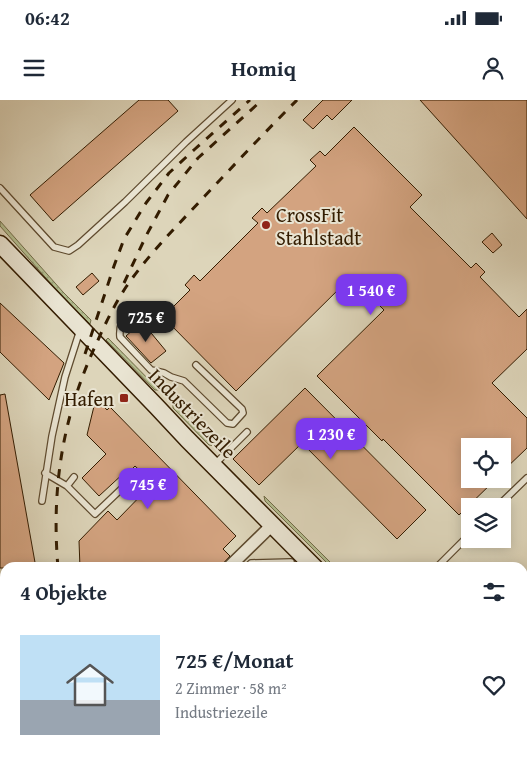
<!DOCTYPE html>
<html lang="de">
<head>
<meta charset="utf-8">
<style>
  :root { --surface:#fff; --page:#f6f6f7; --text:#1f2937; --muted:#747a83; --accent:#7c3aed }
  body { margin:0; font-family:"Gentium Book Plus",serif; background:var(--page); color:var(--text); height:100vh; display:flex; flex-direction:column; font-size:19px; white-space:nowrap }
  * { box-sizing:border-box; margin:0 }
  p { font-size:16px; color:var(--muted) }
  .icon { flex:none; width:28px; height:28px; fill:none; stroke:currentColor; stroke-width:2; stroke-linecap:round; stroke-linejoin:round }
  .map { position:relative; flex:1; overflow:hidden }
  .drawer { position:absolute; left:0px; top:462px; width:528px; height:196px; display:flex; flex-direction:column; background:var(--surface); border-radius:15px 15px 0 0; box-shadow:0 2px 12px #0003 }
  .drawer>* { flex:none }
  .tools { position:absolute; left:461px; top:338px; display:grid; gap:10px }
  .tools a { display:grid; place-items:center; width:50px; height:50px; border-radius:0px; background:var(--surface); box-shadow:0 2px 12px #0003; font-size:25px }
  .price { position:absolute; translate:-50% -42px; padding:0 11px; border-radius:10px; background:var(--accent); color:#fff; font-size:16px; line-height:32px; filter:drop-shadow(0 1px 2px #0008) }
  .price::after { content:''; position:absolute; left:50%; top:30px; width:15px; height:11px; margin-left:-8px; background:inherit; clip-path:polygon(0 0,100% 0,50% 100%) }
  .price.selected { background:#222; color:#fff }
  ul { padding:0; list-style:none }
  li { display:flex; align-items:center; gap:15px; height:125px; padding:0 20px }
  li span { display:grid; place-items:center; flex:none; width:140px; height:100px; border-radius:0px; color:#555 }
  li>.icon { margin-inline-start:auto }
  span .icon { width:60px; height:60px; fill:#fffc; stroke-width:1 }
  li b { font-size:21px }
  h2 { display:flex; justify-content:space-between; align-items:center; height:60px; padding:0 20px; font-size:21px }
  .status { display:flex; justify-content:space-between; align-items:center; height:35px; padding:0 25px; background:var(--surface); direction:ltr }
  .status svg { height:14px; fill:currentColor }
  header { display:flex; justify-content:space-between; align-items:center; height:65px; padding:0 20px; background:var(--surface); font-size:22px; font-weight:800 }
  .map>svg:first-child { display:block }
  .grass { fill:url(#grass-dots); stroke:#736c48 }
  .building { fill:#d3a380; stroke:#331c00 }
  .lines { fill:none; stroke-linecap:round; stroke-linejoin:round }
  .service-casing { stroke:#5e4a2e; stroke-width:8 }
  .minor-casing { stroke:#5e4a2e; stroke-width:14 }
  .secondary-casing { stroke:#331c00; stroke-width:19 }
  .service { stroke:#e9e4d2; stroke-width:5.5 }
  .minor { stroke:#e9e4d2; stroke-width:11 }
  .secondary { stroke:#e9e4d2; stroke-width:16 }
  .rail { stroke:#331c00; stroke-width:3; stroke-dasharray:9 9; stroke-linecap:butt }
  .poi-dot { fill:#8f2418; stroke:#e9e4d2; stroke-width:2 }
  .labels { text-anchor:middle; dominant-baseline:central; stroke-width:4; stroke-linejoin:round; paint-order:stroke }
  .poi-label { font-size:20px; fill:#331c00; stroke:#e9e4d2; text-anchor:start }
  .street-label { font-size:20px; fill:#331c00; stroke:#e9e4d2 }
</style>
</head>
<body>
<div class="status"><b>06:42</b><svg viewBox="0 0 49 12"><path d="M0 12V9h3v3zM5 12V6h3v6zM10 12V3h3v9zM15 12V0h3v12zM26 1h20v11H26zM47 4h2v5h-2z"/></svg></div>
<header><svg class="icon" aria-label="menu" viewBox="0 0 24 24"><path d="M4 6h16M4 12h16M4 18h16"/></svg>Homiq<svg class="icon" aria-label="person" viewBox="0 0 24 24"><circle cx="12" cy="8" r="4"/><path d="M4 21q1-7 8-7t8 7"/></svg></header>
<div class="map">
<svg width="527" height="658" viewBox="0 0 527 658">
  <defs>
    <pattern id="grass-dots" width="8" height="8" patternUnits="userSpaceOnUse" patternTransform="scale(1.25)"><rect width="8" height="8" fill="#b3bd8f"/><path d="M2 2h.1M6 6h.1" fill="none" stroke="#9aa27a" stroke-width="1.8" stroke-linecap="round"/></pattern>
  </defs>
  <rect width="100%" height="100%" fill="#ddd5ba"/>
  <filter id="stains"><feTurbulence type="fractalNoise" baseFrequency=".004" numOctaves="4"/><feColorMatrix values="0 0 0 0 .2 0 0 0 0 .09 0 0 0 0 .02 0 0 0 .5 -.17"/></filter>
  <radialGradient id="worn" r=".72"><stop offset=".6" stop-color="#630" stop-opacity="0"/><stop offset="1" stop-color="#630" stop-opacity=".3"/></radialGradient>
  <!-- grass -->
  <path class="grass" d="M0,121L63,192L91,220L90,224L60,194L0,126Z
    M108,238L159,290H155L106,240Z
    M173,303L216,346L209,345L173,308Z
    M264,396L335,467H331L265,401Z"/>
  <!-- building -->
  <path class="building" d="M139,0H168L178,11L53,121L30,95Z
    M323,0H352L332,20L327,15L313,29L303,20Z
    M420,0H527V119L475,61Z
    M354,27L422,95L410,107L471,168L476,163L485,172L480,177L519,217L527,209V249L492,283L527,318V348L502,372V346H470V379H496L459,415L383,339L382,341L317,276L384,210L351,177L236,291L163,217L190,190L185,185L194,175L200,181L258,123L252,118L262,108L267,113L316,66L310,60L320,51L325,56Z
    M492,133L502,145L493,153L482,142Z
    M92,173L99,181L83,195L76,187Z
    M0,203L64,263L49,300L0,252Z
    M142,222L166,251L151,263L126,236Z
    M305,288L426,410L397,439L302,343L259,385L233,359Z
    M5,294L36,468H0V295Z
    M96,298L107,310L110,307L236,436L223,449L230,456L219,468H80L79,441L108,411L117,420L153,383L135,366L127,374L125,372L99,396L82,378L106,354L87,335Z"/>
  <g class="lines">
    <!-- service casing -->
    <g class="service-casing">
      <path id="service" d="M0,88L54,147L69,151L78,145L125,102L186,42L232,0
        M143,213L141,208L132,207C123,213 119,227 120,237L151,270L164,273L171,277L184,281L227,323L233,324L243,313L242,309L196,265
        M215,364L247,332
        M45,373L67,386L95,414L135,376
        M67,386L74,377
        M42,401L52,336L65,277L80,230
        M498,406L527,378
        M246,468L251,463L291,462
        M436,468L470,434
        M144,654L146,658"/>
    </g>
    <!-- minor casing -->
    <g class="minor-casing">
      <path id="minor" d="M228,468L272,425
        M522,632L527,628"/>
    </g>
    <!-- secondary casing -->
    <g class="secondary-casing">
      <path id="secondary" d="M0,144L157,307L187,339L315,468
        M496,654L500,658"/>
    </g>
    <!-- service -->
    <use href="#service" class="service"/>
    <!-- minor -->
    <use href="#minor" class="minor"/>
    <!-- secondary -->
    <use href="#secondary" class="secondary"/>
    <!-- rail -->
    <path class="rail" d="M124,183L146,136L168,95L198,58L262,0
      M85,254L114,166L124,139L146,103L169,73L195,49L250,0
      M58,468C51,386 63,314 98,240C106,222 115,204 126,187C148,155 176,127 203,98C234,65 265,32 297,0
      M112,654L114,658"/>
  </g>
  <!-- markers -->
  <g class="poi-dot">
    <circle cx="266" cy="125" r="5"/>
    <rect x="119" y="293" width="10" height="10" rx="2.5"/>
  </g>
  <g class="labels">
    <!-- poi labels -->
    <g class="poi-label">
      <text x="276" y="114">CrossFit<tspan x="276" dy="23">Stahlstadt</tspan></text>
      <text x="114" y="298" text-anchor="end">Hafen</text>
    </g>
    <!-- street labels -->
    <g class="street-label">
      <text transform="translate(193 313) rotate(46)">Industriezeile</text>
    </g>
  </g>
  <rect width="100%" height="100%" filter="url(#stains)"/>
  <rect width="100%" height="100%" fill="url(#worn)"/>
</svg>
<div class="tools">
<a><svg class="icon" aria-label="locate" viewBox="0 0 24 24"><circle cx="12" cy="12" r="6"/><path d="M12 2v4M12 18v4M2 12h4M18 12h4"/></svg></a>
<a><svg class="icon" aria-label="layers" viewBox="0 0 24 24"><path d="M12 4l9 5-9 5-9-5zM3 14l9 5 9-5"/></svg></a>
</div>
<b class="price" style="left:371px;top:216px">1 540 €</b>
<b class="price selected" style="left:146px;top:243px">725 €</b>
<b class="price" style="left:331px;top:360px">1 230 €</b>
<b class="price" style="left:148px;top:410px">745 €</b>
<section class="drawer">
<h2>4 Objekte<svg class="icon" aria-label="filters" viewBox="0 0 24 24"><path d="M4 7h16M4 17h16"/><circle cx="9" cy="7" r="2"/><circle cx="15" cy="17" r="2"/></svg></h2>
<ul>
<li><span style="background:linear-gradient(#bfe0f5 65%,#9aa5b1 0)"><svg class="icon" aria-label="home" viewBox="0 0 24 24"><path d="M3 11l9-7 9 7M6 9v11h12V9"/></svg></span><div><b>725 €/Monat</b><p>2 Zimmer · 58 m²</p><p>Industriezeile</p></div><svg class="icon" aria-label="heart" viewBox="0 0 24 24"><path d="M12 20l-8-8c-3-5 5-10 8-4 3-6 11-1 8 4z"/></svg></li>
</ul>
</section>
</div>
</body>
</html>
